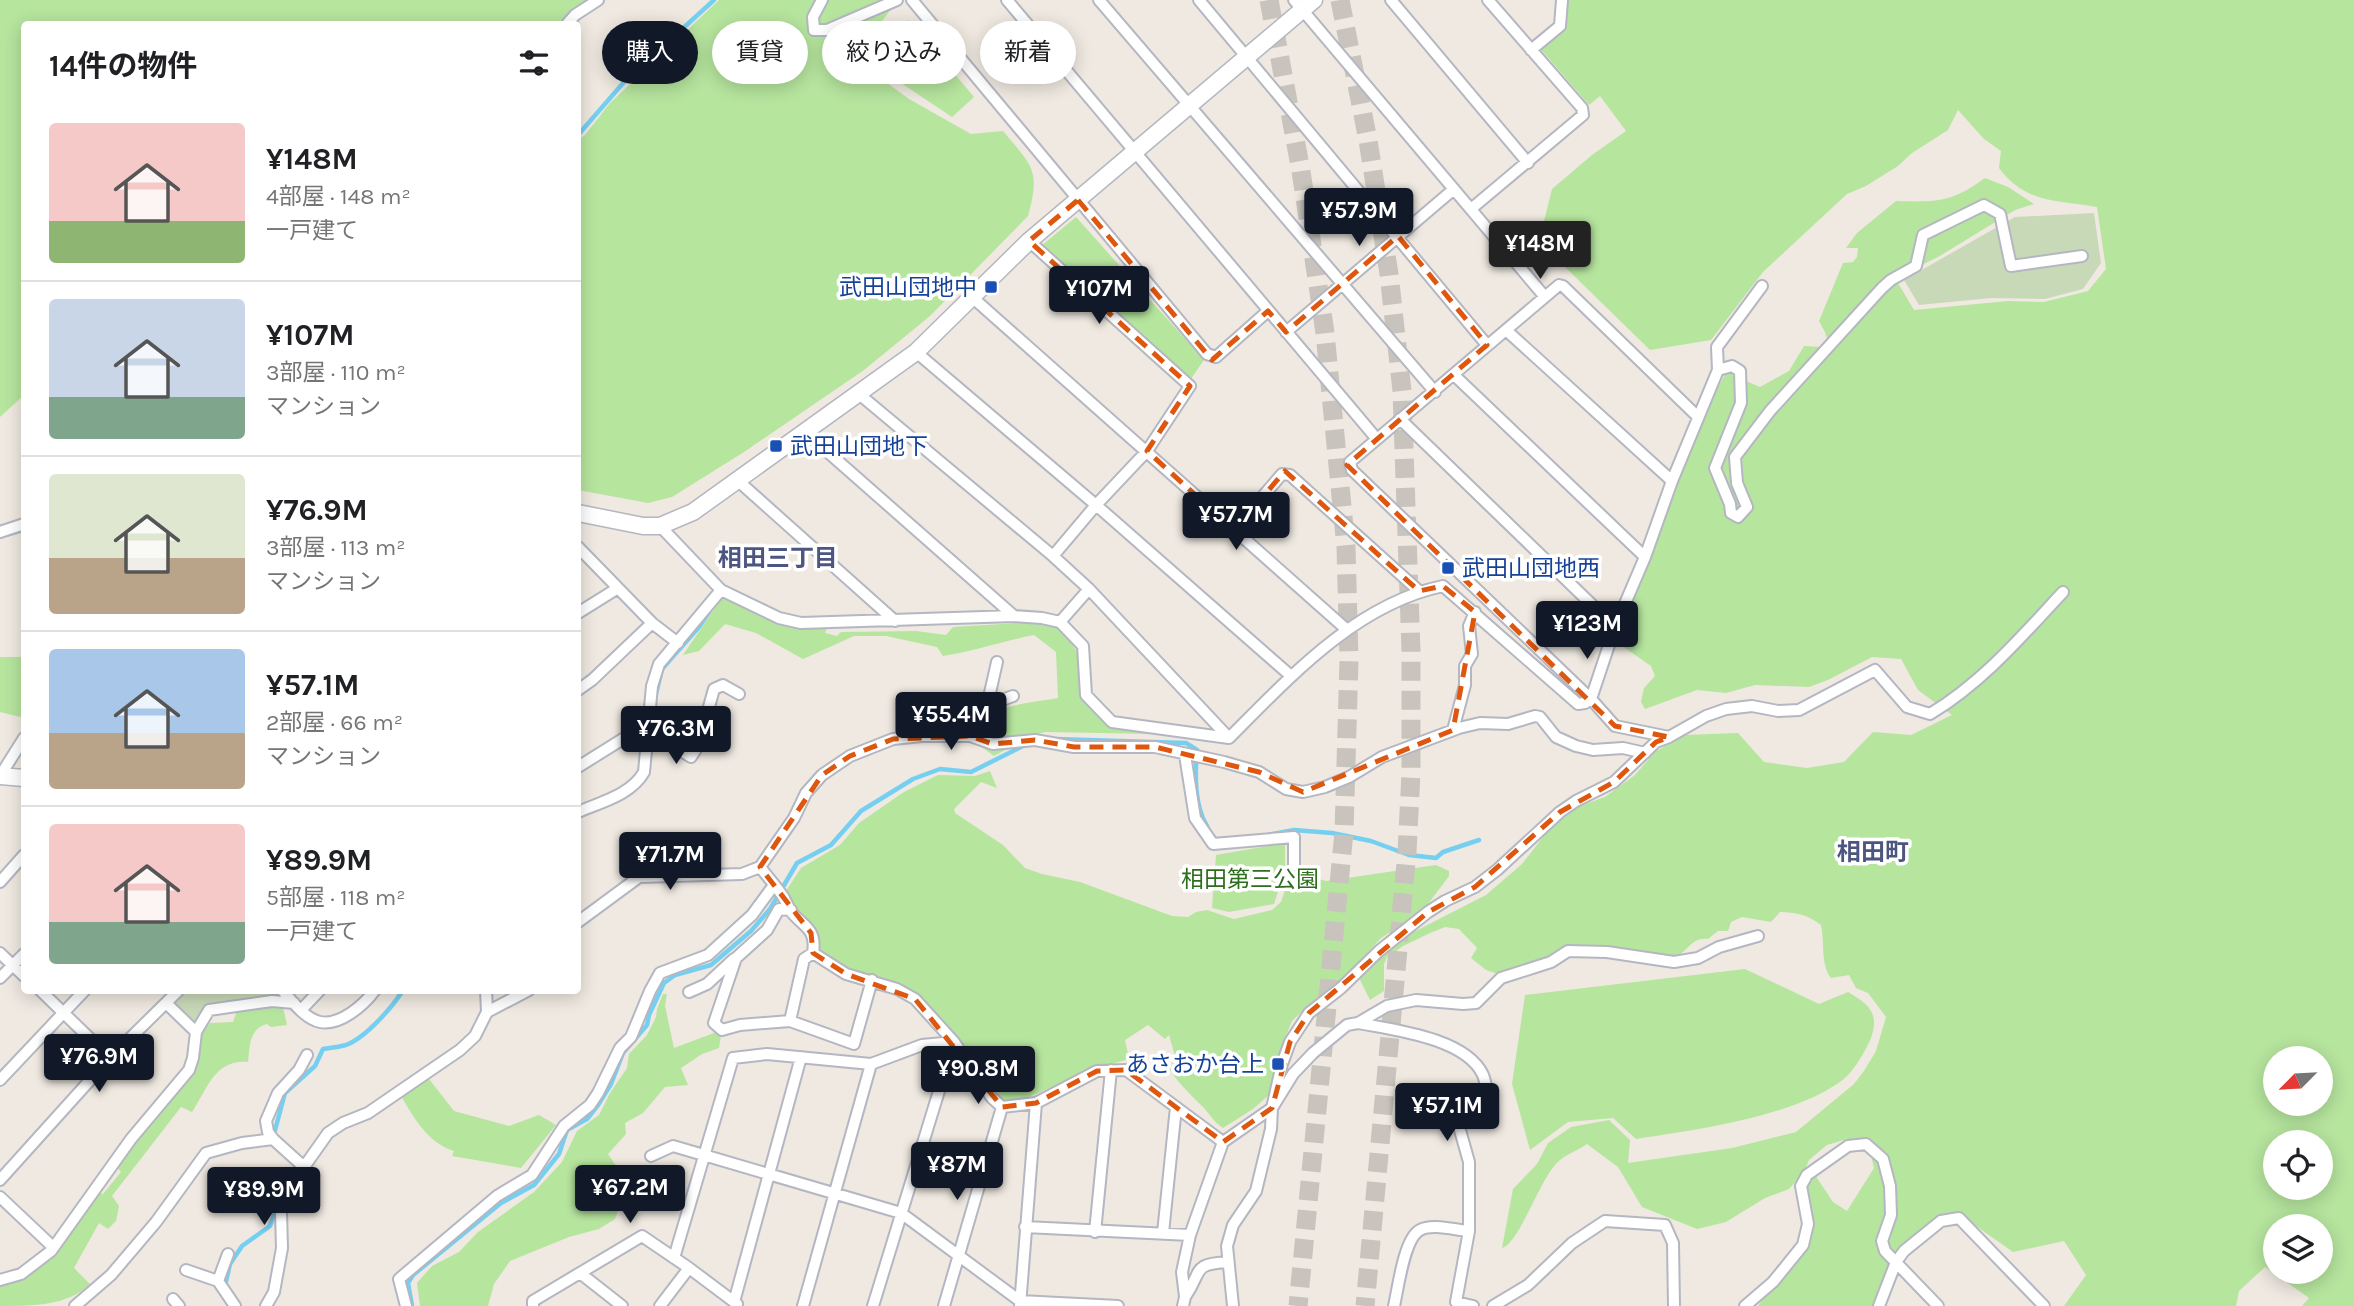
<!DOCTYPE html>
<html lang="ja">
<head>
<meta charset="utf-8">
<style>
  :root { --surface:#fff; --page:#f6f6f6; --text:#202124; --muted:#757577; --line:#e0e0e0; --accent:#111827 }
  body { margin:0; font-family:Karla,"Noto Sans JP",sans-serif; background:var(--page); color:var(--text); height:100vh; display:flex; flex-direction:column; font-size:26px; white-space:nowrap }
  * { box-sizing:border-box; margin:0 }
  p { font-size:23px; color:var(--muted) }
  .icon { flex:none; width:38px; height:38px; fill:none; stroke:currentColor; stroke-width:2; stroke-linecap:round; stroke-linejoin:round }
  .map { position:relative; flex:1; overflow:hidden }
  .side { position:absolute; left:21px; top:21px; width:560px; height:973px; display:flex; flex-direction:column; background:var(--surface); border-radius:7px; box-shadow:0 4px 18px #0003 }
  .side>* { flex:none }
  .hud { position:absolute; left:602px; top:21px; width:665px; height:63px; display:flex; gap:14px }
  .needle { width:46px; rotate:246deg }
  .controls { position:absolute; left:2263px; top:1046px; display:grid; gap:14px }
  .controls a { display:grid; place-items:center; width:70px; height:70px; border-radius:50%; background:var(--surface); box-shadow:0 4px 18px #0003; font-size:35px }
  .price { position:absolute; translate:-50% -60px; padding:0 16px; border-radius:7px; background:var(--accent); color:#fff; font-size:23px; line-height:46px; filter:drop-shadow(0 2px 4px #0008) }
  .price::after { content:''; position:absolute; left:50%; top:42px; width:21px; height:16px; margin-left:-10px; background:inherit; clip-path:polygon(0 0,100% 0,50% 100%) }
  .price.active { background:#222; color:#fff }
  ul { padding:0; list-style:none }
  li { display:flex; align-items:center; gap:21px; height:175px; padding:0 28px }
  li+li { border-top:2px solid var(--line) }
  li span { display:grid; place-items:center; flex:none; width:196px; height:140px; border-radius:7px; color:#555 }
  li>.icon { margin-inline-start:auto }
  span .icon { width:84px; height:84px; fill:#fffc; stroke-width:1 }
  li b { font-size:30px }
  h2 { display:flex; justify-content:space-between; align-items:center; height:84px; padding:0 28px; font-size:30px }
  .chip { padding:0 24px; border-radius:32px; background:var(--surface); box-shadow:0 4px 18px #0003; font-size:24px; line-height:63px }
  .chip.active { background:var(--accent); color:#fff }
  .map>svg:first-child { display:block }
  .green { fill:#b6e59e; fill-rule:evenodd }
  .cemetery { fill:#c8d9b8 }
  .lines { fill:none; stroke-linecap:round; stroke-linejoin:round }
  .stream { stroke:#75cff0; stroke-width:4.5 }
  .highway-tunnel { stroke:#c8c4bd; stroke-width:19; stroke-dasharray:19 10; stroke-linecap:butt }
  .street-casing { stroke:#b4b7c1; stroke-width:14 }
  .secondary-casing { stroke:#b4b7c1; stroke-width:19 }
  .street { stroke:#fff; stroke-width:10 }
  .secondary { stroke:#fff; stroke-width:16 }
  .marked { fill:none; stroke:#df570e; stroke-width:5; stroke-dasharray:14 9; stroke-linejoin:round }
  .transit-dot { fill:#1a4fb4; stroke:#fff; stroke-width:2.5 }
  .labels { text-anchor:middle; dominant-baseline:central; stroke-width:7; stroke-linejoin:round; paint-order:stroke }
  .transit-label { font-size:23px; fill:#164399; stroke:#fff; text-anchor:end }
  .park-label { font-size:23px; fill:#2c6e1b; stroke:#fff }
  .neighbourhood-label { font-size:24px; font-weight:bold; fill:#4d5680; stroke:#fff }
</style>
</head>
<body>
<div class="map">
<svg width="2354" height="1306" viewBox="0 0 2354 1306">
  <rect width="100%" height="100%" fill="#efe9e1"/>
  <!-- green -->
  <path class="green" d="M0,0H590L562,24H24V395L0,417Z
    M719,0H898L882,21L885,33L858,56L857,61L909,99L971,134L1003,131C1032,166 1041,169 1028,216L930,316L864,370L744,452L672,497L648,503L578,490V140L585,135L610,103Z
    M1566,0H2354V1306H2302L2309,1298L2265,1267L2239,1291L2236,1306H2064L2086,1275L2064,1241L2013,1252L1959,1214L1939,1218L1888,1271L1874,1306H1758C1775,1281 1811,1259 1812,1227C1812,1212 1805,1199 1806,1184L1815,1175L1833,1202L1847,1211L1874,1168L1869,1147L1860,1141L1847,1139L1827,1145L1809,1160L1804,1172L1789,1189L1765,1198L1726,1222L1697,1229L1642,1207L1618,1167L1587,1144C1579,1150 1566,1154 1559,1161C1540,1177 1520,1243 1502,1248L1513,1189L1537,1164L1548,1143L1571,1127L1609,1120L1630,1140L1628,1163L1732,1148L1796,1132L1854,1084L1864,1071L1876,1051L1886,1017L1868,993L1856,988L1849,975L1831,978C1820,963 1825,943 1821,925C1808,915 1796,912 1780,912L1771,922L1742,917L1731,922L1728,931H1718L1708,939C1691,937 1688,952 1674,958L1566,948L1526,966L1498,974L1486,970L1471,958L1477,948L1459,929L1445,927L1430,933L1403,946L1387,957L1384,964V991L1370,1000L1358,976L1398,940L1486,895L1522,864L1550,828L1580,806L1605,797L1635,775L1655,752L1684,735L1738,733L1764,762L1807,768L1844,762L1873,732L1911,735L1952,715L1918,690L1901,659L1872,657L1828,680L1809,687L1755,685L1726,693L1697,690L1645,709L1641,702L1644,688L1655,676L1651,666L1615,641L1702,419L1725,374L1734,370L1746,369V381L1760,387L1789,371L1804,346L1821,347L1828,342L1825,332L1819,321L1843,263L1853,262L1857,257L1858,248H1846L1857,233L1896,201C1937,202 1951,203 1985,178L2008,187L2034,204L2015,210L1938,257L1895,278L1914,310L2008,301L2044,302L2088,291L2106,269L2097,207C2057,200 2026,204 1999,168L2001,151L1984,139L1958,110L1948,130L1912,153L1898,166L1866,186L1847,194L1763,272L1711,340L1650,350L1565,267L1553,250L1543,225L1552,189L1592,155L1626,131L1600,96L1589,105L1538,46L1563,26ZM2275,1059H2320V1104H2275ZM2275,1143H2320V1188H2275ZM2275,1227H2320V1272H2275Z
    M909,20L974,97L952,117L865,59Z
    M1076,217L1204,360L1190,380L1041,246Z
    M723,596L790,625L827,628L825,633L837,636L841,632L916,631L946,635L953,627L1036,622L1059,625L1076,650L1081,674L1080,697L1090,709L1110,727L1208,735L1045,732L1033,735L994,756L976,743L963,727L965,722C994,707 1026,703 1058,698L1056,652L1034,635C1003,641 974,651 943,656L937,647L886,636H854L803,659L756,633L725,624L699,651L683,655Z
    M0,657H24V718L0,712Z
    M990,771L997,788L981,782L954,809L955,813L1003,845L1025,868L1042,874L1080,882L1172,916L1188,917L1196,912L1207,910L1234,919L1272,910L1281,902L1290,875H1305L1326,881L1436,865L1449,871V876L1422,912L1381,938L1339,983L1312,1002L1292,1021L1276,1060L1274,1078L1269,1095L1253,1109L1223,1128C1214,1122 1211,1116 1204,1108C1191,1095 1180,1085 1170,1070L1175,1056L1169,1035L1165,1039L1148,1025L1125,1040L1129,1059L1091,1070L1013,1104L998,1097L962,1046L915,995L842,970L818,951V932L798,912L786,891L801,868L840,845L859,823L904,792L938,775L975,776Z
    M1285,843V871L1274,904L1229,912L1212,908L1216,855Z
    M1745,969L1819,1004L1848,992C1868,1004 1880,1012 1871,1038C1866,1050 1855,1069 1845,1078C1799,1116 1694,1130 1636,1139L1613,1118L1568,1122L1530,1150L1512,1084L1525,995Z
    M663,994H667L665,1006L674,1048L722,1030L719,1048L702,1054L681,1068L688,1085L665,1087L643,1113L625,1123L626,1134L608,1154L618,1169L612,1181L622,1199L615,1219L599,1229L569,1237L510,1261L494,1284L488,1306H420L417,1283L432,1266L459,1252L478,1232L534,1192L562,1162L577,1131L599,1115L610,1093L627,1068L629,1054L647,1035L656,1017L657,1009Z
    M272,1006L283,1007L287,1025L271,1027L267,1024C249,1029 250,1045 248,1062C215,1059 208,1088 192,1112L181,1107L112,1196L119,1206L116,1221L108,1229L99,1223L74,1268L90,1284C68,1306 32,1306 0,1306V1280L51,1251L96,1192L103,1194L121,1172L116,1166L200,1060V1035L210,1023L233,1022L237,1011Z
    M430,1077L429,1079L454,1111L509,1126L539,1115L556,1125L521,1168L452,1156L454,1151C428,1143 414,1118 401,1096Z"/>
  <!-- cemetery -->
  <path class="cemetery" d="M2094,213L2101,263L2083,289L2045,299L1991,298L1919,305L1904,280L2015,217Z
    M186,991H277L284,998L207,1007L195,1026L172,1005Z"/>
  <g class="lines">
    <!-- stream -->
    <path class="stream" d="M578,135L624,82L714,0
      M5,535L24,530
      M656,694L662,669L699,627L709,612
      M1055,739L1186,743L1197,750C1195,774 1194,805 1207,826
      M648,770L651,748
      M1268,835L1294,830L1332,833L1371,841L1409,855L1436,858L1443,852L1479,840
      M274,1134L285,1093L315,1066L323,1049C330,1048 339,1047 346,1045C365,1038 392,1008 403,990
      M285,1189L291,1174
      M225,1286L230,1264L242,1246L270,1226L277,1207
      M412,1306L408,1283L413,1275L501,1203L534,1185L559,1154L567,1130L587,1119L598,1105L611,1084L623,1053L647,1025L649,1015L664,983L675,975L711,965L751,931L770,909L797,863L831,845L861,811L913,779L940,769L971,772L1027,744"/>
    <!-- highway-tunnel -->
    <path class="highway-tunnel" d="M1269,0L1301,171L1325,333L1346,547L1349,660L1344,832L1298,1306
      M1340,0L1368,140L1389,274L1402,391L1411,651V773L1407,852L1365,1306"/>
    <!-- street casing -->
    <g class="street-casing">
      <path id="street" d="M822,0L813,17L814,30H827L897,0
        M912,0L1207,354L1216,357L1268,311
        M1007,0L1376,438
        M1099,0L1435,392
        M1199,0L1487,345
        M1294,0L1545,297
        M1391,0L1528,163
        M567,24L575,15L598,0
        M1531,50L1560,26L1562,0
        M1471,209L1583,115L1582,108L1488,0
        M1029,241L1190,386L1147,451L1096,505L1053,556
        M972,297L1346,629
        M1506,330L1672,481
        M1286,332L1454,189
        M916,352L1096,505L1291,676
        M1718,370L1732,366L1740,371L1741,403L1715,468L1730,504L1731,513L1738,517L1747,507L1737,483L1735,457L1770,411L1882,288L1891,280L1916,266L1923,235L1984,205L2000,214L2011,266L2082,256
        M1454,375L1645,557
        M859,394L1053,556L1089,589L1229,738
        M1400,419L1615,627
        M805,432L1014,616
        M736,479L895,621
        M660,526L721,590L779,618L801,623L1014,616L1042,618L1060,622L1083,646L1086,695L1112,722L1229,738
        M1234,530L1282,474L1290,475L1419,591
        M0,532L24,524
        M578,547L652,623L678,643
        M578,613L618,588
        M1060,622L1089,589
        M578,690L592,680L652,623
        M987,706L997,662
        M1453,730L1465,685V666L1472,654L1469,626L1475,612
        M950,736C966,709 985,707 1013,696
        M1669,737L1615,726L1591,699L1352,470L1350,462L1559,285L1563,286L1697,416
        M1229,738C1290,677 1356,604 1443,586L1578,704L1585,703L1591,699L1615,627L1645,557L1672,481L1718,370L1717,347L1762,286
        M1185,755L1195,818L1213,844L1294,837V865
        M578,767L634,732L658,736L691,757L698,746L714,689L723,685L739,694
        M0,776L24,738
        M578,812C601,802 631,795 644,772L652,686L659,664L721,590
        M760,867C767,876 775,885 782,895C785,899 787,905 790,910C802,927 817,927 813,953L846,974L897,989L915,999L954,1042L992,1098L1002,1107L1036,1103L1097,1071L1126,1070L1223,1142
        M0,882L24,855
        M791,910L779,909L767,930L736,958L714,1023L722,1030L740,1025L790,1021L854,1044L872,980
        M578,922L639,877L742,874L760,867L794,818L806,793L822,775L850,756L893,739L922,736H970L993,744L1035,740L1074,747H1155L1224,762L1259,772L1286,789L1303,792L1325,787L1349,777L1382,757L1459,728L1480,723L1508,724L1535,716L1540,717L1556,737L1576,746L1593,750L1623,748L1645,753
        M0,953L24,976
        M0,978L24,954
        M40,990L110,1058
        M282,990C292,1001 305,1019 320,1022C340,1026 364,1005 375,990
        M689,992L707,984L734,959
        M166,1003L196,1032
        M301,1010L320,990
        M487,1012L529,990
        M790,1021L804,959L813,953
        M1358,1023C1394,1030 1466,1038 1483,1075C1485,1080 1486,1086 1487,1091L1456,1116L1469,1162V1231L1456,1302L1473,1306
        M0,1080L85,990
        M273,1139L268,1132L266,1121L278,1093L299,1070L307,1055
        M651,1156L673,1146L901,1213L1020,1301L1118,1306
        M0,1180L110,1058L179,990
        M0,1197L53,1247
        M1025,1227L1190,1235
        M1095,1232L1111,1070
        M1163,1233L1176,1107
        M674,1258L733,1058L767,1054L871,1064
        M186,1270L218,1281L235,1306
        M580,1273L622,1306
        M0,1280L21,1274L51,1251L131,1139L189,1070L193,1058L196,1032L209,1010L272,1001L294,1003
        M218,1281L228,1254
        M1185,1297C1203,1271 1191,1264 1228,1262
        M173,1299L179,1306
        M734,1302L801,1057
        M75,1306L111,1275L156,1222L206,1153L242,1143L273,1139L304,1167
        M266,1306L274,1292L282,1248L281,1212L286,1196L304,1167L328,1133L343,1123L368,1113L460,1050L475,1036L487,1012L486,990
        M406,1306L399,1279L497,1196L532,1175L564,1126L590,1105L598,1093L620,1048L631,1037L650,991L660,973L708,955L752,915L774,885
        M533,1306V1301L642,1236L689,1268L737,1304
        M660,1306L689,1268
        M803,1306L871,1064L922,1045L954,1042
        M873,1306L954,1042
        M944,1306L1002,1107
        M1020,1306L1036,1103
        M1183,1306L1185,1297L1182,1272L1190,1235L1223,1142L1272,1108L1293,1074L1313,1053L1347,1025L1358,1023L1387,1006L1416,1000L1463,1004L1476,1003L1501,978L1551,962L1568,951L1607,952L1674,962L1698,958L1719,947L1758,936
        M1233,1306L1227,1246L1233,1225L1256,1191L1271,1129L1272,1108L1282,1064L1290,1042L1309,1013L1341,988L1379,951L1428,912L1445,901L1475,887L1497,870L1560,812L1576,801L1614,782L1656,742L1669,737L1706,716L1726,709L1752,706L1778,711L1799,710L1875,670L1907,707L1930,714C1983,682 2022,636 2063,592
        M1394,1306C1398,1289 1404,1238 1420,1230C1432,1223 1455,1230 1469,1231
        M1493,1306L1528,1285L1572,1243L1605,1221L1665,1225L1673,1243L1674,1306
        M1745,1306L1773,1282L1803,1245L1808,1224L1801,1186L1807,1175L1848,1146L1866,1144L1883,1159L1890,1186L1891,1215L1882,1241L1885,1251L1938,1306
        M1879,1306L1896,1262L1904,1251L1941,1221L1959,1218L2044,1306"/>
    </g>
    <!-- secondary casing -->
    <g class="secondary-casing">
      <path id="secondary" d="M578,513L643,526H660L693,512L916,352L1029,241L1314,0
        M0,776L24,778"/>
    </g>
    <!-- street -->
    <use href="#street" class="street"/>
    <!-- secondary -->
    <use href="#secondary" class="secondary"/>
  </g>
  <!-- marked area -->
  <path class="marked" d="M1078,200L1212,360L1268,311L1286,332L1398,236L1487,345L1347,465L1615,726L1669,737L1656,742L1614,782L1560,812L1475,887L1428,912L1309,1013L1290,1042L1272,1108L1223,1142L1126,1070L1097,1071L1036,1103L1002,1107L915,999L846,974L813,953L811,933L760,867L822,775L850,756L893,739L970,736L993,744L1035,740L1074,747H1155L1259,772L1303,792L1453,730L1475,612L1443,586L1419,591L1285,471L1234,530L1147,451L1190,386L1029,241Z"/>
  <!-- markers -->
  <g class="transit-dot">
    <rect x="984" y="280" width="14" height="14" rx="3.5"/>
    <rect x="769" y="439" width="14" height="14" rx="3.5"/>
    <rect x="1441" y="561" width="14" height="14" rx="3.5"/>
    <rect x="1271" y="1057" width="14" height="14" rx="3.5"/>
  </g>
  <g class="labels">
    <!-- transit labels -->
    <g class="transit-label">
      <text x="977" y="287">武田山団地中</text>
      <text x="790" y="446" text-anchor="start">武田山団地下</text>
      <text x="1462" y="568" text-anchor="start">武田山団地西</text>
      <text x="1264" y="1064">あさおか台上</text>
    </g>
    <!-- park labels -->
    <g class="park-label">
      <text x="1250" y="879">相田第三公園</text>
    </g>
    <!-- neighbourhood labels -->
    <g class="neighbourhood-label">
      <text x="778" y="558">相田三丁目</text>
      <text x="1873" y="852">相田町</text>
    </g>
  </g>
</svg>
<div class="controls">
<a><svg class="needle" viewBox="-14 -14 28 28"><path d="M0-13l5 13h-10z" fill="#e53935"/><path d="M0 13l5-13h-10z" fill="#757577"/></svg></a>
<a><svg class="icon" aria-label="locate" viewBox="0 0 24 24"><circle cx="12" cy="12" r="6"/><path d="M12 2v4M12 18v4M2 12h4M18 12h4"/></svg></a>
<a><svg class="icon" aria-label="layers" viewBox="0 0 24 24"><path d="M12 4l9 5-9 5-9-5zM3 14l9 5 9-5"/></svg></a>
</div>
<b class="price" style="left:1359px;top:248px">¥57.9M</b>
<b class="price active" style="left:1540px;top:281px">¥148M</b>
<b class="price" style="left:1099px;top:326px">¥107M</b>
<b class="price" style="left:1236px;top:552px">¥57.7M</b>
<b class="price" style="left:1587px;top:661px">¥123M</b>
<b class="price" style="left:951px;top:752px">¥55.4M</b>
<b class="price" style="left:676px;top:766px">¥76.3M</b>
<b class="price" style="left:670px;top:892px">¥71.7M</b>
<b class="price" style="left:99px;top:1094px">¥76.9M</b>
<b class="price" style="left:978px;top:1106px">¥90.8M</b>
<b class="price" style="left:1447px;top:1143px">¥57.1M</b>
<b class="price" style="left:957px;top:1202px">¥87M</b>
<b class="price" style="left:630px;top:1225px">¥67.2M</b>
<b class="price" style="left:264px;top:1227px">¥89.9M</b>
<div class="hud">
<a class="chip active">購入</a>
<a class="chip">賃貸</a>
<a class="chip">絞り込み</a>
<a class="chip">新着</a>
</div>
<section class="side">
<h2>14件の物件<svg class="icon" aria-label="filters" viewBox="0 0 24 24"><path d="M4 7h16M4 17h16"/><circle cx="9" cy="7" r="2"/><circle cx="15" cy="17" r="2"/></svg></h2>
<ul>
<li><span style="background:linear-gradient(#f6c9c9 70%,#8fb573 0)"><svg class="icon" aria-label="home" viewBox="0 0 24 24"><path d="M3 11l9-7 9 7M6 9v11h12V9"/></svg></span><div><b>¥148M</b><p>4部屋 · 148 m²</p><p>一戸建て</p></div></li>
<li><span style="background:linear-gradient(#c9d6e8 70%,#7fa58c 0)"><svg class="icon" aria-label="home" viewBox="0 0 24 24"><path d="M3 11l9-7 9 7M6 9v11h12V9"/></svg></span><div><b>¥107M</b><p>3部屋 · 110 m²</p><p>マンション</p></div></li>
<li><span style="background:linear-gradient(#dfe7d0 60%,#b9a48a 0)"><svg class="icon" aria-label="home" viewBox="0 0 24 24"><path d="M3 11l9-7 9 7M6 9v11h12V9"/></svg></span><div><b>¥76.9M</b><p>3部屋 · 113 m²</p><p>マンション</p></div></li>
<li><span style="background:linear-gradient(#a9c7e8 60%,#b9a48a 0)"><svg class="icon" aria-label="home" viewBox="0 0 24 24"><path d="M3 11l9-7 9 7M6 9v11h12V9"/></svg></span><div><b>¥57.1M</b><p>2部屋 · 66 m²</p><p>マンション</p></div></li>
<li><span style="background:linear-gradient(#f6c9c9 70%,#7fa58c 0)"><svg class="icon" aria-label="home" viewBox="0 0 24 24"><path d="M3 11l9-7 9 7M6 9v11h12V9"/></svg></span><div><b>¥89.9M</b><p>5部屋 · 118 m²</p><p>一戸建て</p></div></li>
</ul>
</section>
</div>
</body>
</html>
